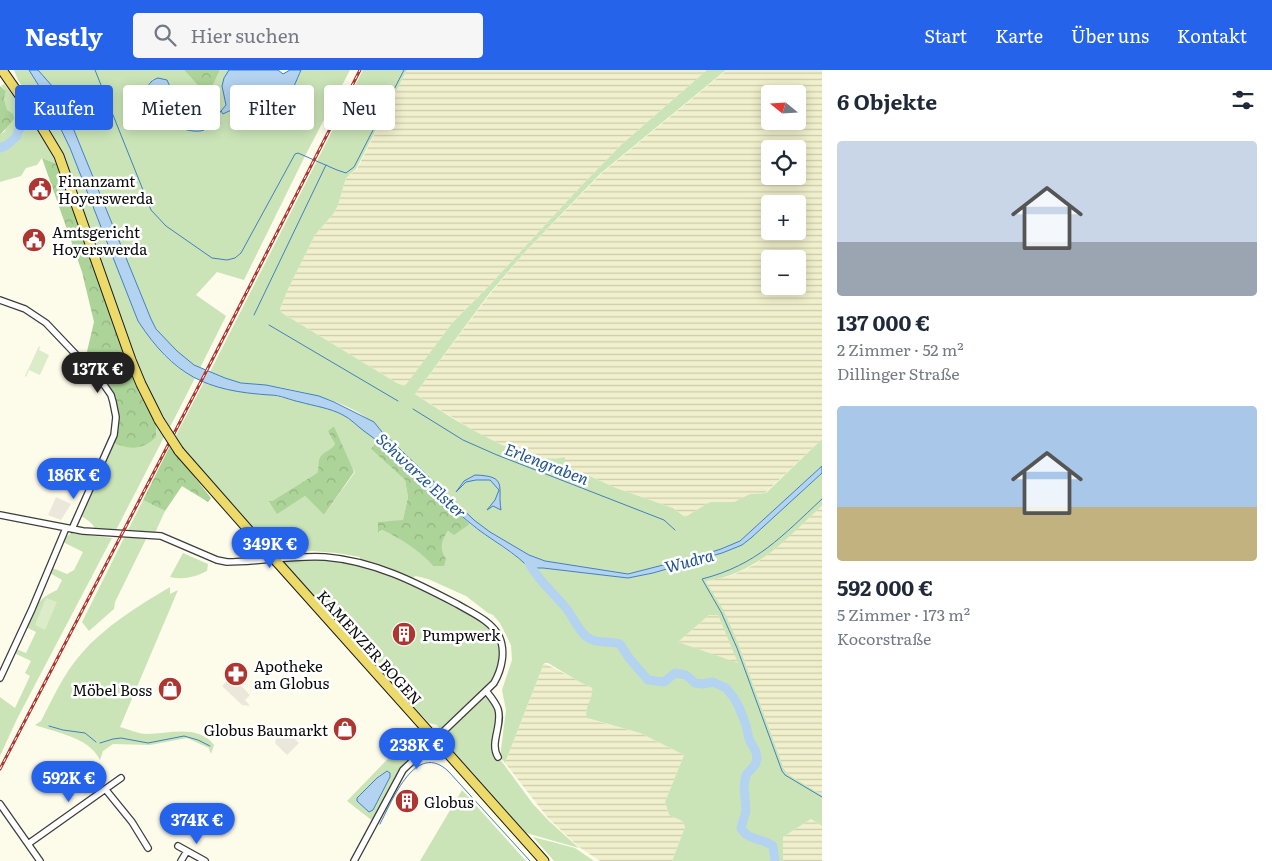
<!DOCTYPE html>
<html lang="de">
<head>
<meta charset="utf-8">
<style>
  :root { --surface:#fff; --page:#f6f6f7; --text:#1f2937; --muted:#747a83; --accent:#2563eb }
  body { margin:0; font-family:Literata,serif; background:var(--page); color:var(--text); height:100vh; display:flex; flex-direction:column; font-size:19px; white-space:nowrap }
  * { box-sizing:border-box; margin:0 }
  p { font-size:16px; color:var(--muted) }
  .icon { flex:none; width:28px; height:28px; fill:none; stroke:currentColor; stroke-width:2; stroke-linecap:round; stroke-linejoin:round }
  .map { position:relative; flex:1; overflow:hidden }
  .panel { display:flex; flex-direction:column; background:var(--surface); width:450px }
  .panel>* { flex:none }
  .hud { position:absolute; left:15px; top:15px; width:475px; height:45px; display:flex; gap:10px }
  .needle { width:32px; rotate:288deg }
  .buttons { position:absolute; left:761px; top:15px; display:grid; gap:10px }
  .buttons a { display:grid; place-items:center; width:45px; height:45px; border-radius:5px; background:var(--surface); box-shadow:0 2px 12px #0003; font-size:25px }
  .price { position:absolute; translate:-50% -42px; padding:0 11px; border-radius:18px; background:var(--accent); color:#fff; font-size:16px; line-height:32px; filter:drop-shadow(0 1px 2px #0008) }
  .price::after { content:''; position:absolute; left:50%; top:30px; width:15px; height:11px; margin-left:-8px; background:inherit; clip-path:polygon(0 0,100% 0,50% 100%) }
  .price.active { background:#222; color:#fff }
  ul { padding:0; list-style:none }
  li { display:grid; align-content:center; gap:10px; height:265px; padding:0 15px }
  li span { display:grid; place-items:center; height:155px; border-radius:5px; color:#555 }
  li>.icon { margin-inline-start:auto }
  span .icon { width:90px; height:90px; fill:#fffc; stroke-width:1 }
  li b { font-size:21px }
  h2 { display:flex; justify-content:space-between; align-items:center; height:60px; padding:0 15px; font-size:21px }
  .pill { padding:0 18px; border-radius:5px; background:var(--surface); box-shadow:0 2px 12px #0003; font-size:18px; line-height:45px }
  .pill.active { background:var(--accent); color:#fff }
  header { display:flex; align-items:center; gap:30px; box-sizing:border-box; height:70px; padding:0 25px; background:var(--accent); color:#fff }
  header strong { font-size:24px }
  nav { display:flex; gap:28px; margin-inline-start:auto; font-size:18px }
  .search { width:350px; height:45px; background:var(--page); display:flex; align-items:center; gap:12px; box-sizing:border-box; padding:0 18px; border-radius:5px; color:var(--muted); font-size:19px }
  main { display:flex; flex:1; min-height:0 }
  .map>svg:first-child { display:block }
  .farmland { fill:url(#farmland-rules); fill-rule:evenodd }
  .green { fill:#cae4b7; fill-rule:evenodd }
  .forest { fill:url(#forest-crowns) }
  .pitch { fill:#dcecc8 }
  .plaza { fill:#ebe8db }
  .water { fill:#b3d3f0; stroke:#4180c0 }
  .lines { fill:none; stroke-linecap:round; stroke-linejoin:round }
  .stream { stroke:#4180c0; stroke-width:1 }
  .river { stroke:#b3d3f0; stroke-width:9 }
  .street-casing { stroke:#3d3d3d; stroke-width:8 }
  .primary-casing { stroke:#1b1b1b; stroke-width:11 }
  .street { stroke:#fff; stroke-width:5.5 }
  .primary { stroke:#ecda6b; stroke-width:9 }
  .rail-casing { stroke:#ad3730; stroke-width:3 }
  .rail { stroke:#fff; stroke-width:1; stroke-dasharray:4; stroke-linecap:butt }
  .primary-bridge-casing { stroke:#1b1b1b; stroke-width:11; stroke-linecap:butt }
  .primary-bridge { stroke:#ecda6b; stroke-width:9 }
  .labels { text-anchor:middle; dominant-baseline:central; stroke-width:5; stroke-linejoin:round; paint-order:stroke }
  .poi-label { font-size:15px; fill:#0a0a0a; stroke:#fff; text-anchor:start }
  .street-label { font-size:15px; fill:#0a0a0a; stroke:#fff }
  .water-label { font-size:16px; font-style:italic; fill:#20538f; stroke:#fff }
</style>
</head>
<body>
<header>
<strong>Nestly</strong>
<div class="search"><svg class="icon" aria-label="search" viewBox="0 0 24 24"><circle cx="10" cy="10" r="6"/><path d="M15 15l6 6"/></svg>Hier suchen</div>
<nav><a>Start</a><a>Karte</a><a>Über uns</a><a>Kontakt</a></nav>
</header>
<main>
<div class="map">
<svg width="822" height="791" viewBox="0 0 822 791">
  <defs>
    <pattern id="farmland-rules" width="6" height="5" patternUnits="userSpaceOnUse" patternTransform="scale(1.25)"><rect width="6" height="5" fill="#f0f0cc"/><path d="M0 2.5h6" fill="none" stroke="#ccccae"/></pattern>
    <pattern id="forest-crowns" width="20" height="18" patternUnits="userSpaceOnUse" patternTransform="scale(1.25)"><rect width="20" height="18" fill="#acd398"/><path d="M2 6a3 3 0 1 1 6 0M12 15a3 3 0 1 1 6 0" fill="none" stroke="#93b482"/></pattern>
  </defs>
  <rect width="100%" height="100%" fill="#fdfbe9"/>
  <!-- farmland -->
  <path class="farmland" d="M407,0H707L622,74L581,116L486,219L453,252L406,316L397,313L282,243L280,239L289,217L315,165L334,143L338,135L346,108L357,99Z
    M727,0H822V369L765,423L750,424L734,432H710L685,447L673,438L616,418L565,395V387L556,390L546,389L525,384L484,367L415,324L490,224L524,183L568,138L602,103ZM770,24H798V51H770ZM770,79H798V106H770ZM770,134H798V161H770ZM770,189H798V216H770Z
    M822,436V725L789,705L784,699L738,573L706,512L707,511L733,505L754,495L777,477Z
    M709,545H718L739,594L678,572Z
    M544,593L592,618L593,623L586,641L589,649L640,663L684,685L665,732L669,745L682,751L685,757L672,791H600L579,777L548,748L505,693Z
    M811,749L822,756V791H783V767Z"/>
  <!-- green -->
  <path class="green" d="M14,0H29L44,24L70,78L138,251C153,274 170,296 195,308L170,357L148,320L135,287L64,85L43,47L18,10Z
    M38,0H184L202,20L211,19L220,0H229C221,17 222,15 226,35L221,41L233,42L255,54C260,52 266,51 271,49C285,41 295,15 301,0H350L305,86L244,210L217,202L196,225L226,246L200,298C181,289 160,268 151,249L62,31L53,17ZM153,9L170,16L169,18C178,26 195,19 199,31C200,34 198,39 198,43L204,45L208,52L199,62C192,60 181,59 175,55C173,53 173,50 170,49C160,41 149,37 146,23Z
    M363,0H407L356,99L346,108L338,135L334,143L315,165L289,217L280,239L282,243L397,313L405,316L453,252L486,219L581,116L622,74L707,0H726L601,103L524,183L489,224L415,324C449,346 525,398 565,387V395L616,418L673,438L685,447L710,432H734L750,424L766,423L822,369V396L740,471L721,479L702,485L628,504L545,491L529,485L490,462L474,450L382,362C358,332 303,321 266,315C258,314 250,314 243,313C231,311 220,306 210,302Z
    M4,14L38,59L57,94L42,88L37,95L26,98L21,106L0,112V78L1,77H0V65L5,61L7,41L4,29L6,21L1,16Z
    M204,312L217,316L261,325H271L330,339L345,346L377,369L371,379L405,410L408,427L403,451L378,452L379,463L382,460C400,468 421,480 433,496L441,482V471L448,461L454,464L470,454L525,493L533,502L534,498H543L628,508L653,503L722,483L742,475L751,468L822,403V436C786,468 759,503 707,511L706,512L724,541L738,573L784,699L789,705L822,725V756L811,749L783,767V791H672L685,757L682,751L669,745L665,732L684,685L640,663L587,648C583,638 594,628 592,618L578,611L548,593H544L505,693L500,687L506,640L502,620L512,590L511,575L500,553L493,545L488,543L466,526L428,509L416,506L412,508L391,499L360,490V487L337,483L300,480L271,484L173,371ZM334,356L351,397L355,402L324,445L305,426L277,443L268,432L272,431L317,403L319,400L323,384L334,377L335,374L329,361ZM709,545H718L738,593L678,572Z
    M156,355L164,367L115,462L96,461C93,452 85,448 77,444L109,371L156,367Z
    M143,430L165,441L154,465H148L115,532L114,539L89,561L82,552Z
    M71,463L112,468L17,649L0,686V627L15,638L30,606L25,603L31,591L12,582L14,578L26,583L36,562L26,557C36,536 36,530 57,520L62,510L48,502L50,497L67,504L74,500L83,482L61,471Z
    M183,483L208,494L207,501C195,507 184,510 170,507Z
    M326,487L389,501L483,549C498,564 505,581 499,602C498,609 490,616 486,622L499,643L494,681L533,734L549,751L579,778L526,763L448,677L446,667L437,655L429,653L414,637L409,634L278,488Z
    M170,517V524L178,520L120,657C128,659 138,664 147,664C169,664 198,654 214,675L211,684L209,678L187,668L150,675L113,674L103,681L100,690C89,667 57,663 35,655L41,651C53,628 64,603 81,584C105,556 138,536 170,517Z
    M412,660L418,665L424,676L409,690L374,752L347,731L409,667ZM387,701L390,703V707L373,740L369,742L357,731L380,705Z
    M462,720L526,791H420Z
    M533,767L575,778L594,791H554Z"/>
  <!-- forest -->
  <path class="forest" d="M184,0H220L211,19L202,20Z
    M0,16L6,21L4,29L7,40L13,44L14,49L0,65Z
    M42,88L57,94L129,298L139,323L156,355V367C140,382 128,379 109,371L114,358V332L85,290L94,252L82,202Z
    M334,356L354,402L324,445L305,426L277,444L268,431H272L317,403C320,397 317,391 321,386C325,381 332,380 335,374L328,361Z
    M377,370L470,454L454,465L448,461C441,471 439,478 446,489L444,496H433C421,481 400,468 382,460L378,463V452L403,450L408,427L405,410L371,379Z
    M170,376L211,428L208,432L182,416L165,441L143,430Z"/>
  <!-- pitch -->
  <path class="pitch" d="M39,276L40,277L39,280L49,285L40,305L29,300L26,307L25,306Z
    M46,528L57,532L45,560L35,555Z"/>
  <!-- plaza -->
  <path class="plaza" d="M56,427L71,434L61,450L48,445Z
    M232,606L250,625L245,630L250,636L242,635L222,616Z
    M284,658L299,673L287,685L275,673L278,663Z"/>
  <!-- water -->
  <path class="water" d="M29,0H38L53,17L51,19L59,30L61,29L62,31L151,249L156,259L177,281L194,295L225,308L241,313L266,315L319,326L334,332L374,352L382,362L474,450L490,462L529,485L545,491L628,504L702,485L721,479L740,471L822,396V403L751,468L742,475L722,483L653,503L628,508L543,498H535L536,501L533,502C516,482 490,470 470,453C434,424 403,388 364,361C357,356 351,349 343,345C330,338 314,336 300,332C290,330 280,325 270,325C206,321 174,306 138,251L70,78L44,24Z
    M229,0H278L283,4L290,0H301C293,18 279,58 254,53C246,52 239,46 233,42L229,41L223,44L221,41L226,35L222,16L224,8Z
    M158,8L167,10L172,21C180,25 201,19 200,35C200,38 198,40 198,43L199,45L202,44L205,49L208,50L204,60C198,63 183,60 177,56C173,53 176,54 173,50C164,41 140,36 147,19C149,13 152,10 158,8Z
    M475,405C509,406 497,417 501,440L493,436L487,440L495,430L499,420L490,410H476L466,412L456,422L464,411Z
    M387,701L390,703V707L373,740L369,742L357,731V728L377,708Z"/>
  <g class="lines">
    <!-- stream -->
    <path class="stream" d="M95,0L151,140L166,156L212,188L227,190L235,188L241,183L295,84L298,83L337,100L346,103L354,97L404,0
      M142,35L149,32
      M208,51L215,49L221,41
      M254,245L326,95
      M269,255L398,331
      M413,339L463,370L497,385L664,450L675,460
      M822,429C782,466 757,495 702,509L721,542L737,578L782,701L785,705L822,727
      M49,656L63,660L85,663L96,672
      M100,673L113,669L121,668L148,673L184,666L198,670L210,676
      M380,754C392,731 416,669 449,702L530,791"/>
    <!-- river -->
    <path class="river" d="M0,78L7,75L17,66L18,61L20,59
      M529,493C540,513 553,522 566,538C574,548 579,563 590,569C600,574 609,570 620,574L629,588L648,610L664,612L675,603L686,605L695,613L702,614L713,612L726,618L734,628L739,637L746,655L749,669L756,682L757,689L755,695L746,705L744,716L746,741L741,758C748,771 763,768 773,776L775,791"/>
    <!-- street casing -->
    <g class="street-casing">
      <path id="street" d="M0,230L25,239L46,253L102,312L111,325L113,332L116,347L114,365L72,459
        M0,445L83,461L161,466L217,490L227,492C260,492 292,485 325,487C374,491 415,512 457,534C472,543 490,550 499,566C506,581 502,599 494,613L403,700L354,791
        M0,608L32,539L66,458
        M487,622C491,627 496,633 498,639C503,655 489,673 498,687
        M106,720L132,752L148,778
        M0,734L40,791
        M28,774L121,708
        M178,776L205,791
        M181,791L187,781"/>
    </g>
    <!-- primary casing -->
    <g class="primary-casing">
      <path id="primary" d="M2,0L41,56L59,86L131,290L141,314L159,350
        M179,381L267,481
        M277,492L544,791"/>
    </g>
    <!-- street -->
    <use href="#street" class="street"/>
    <!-- primary -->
    <use href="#primary" class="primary"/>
    <!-- rail casing -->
    <g class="rail-casing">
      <path id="rail" d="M0,699L209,296L360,0"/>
    </g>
    <!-- rail -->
    <use href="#rail" class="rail"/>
    <!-- primary-bridge casing -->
    <g class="primary-bridge-casing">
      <path id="primary-bridge" d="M159,350L179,381
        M267,481L277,492"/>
    </g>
    <!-- primary-bridge -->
    <use href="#primary-bridge" class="primary-bridge"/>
  </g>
  <!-- icons -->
  <defs>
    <g id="civic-disc" transform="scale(1.25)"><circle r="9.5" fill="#ad3730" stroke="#fff"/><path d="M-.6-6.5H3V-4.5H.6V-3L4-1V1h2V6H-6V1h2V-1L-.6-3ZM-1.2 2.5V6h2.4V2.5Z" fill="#fff"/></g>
    <g id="building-disc" transform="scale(1.25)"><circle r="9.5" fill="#ad3730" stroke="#fff"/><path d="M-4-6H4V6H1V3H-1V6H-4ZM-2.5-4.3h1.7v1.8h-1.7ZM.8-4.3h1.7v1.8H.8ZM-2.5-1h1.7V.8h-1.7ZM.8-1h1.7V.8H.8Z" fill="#fff"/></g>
    <g id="pharmacy-disc" transform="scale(1.25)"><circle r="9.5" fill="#ad3730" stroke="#fff"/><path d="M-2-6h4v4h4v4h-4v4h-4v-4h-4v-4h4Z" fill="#fff"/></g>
    <g id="shop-disc" transform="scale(1.25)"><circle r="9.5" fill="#ad3730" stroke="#fff"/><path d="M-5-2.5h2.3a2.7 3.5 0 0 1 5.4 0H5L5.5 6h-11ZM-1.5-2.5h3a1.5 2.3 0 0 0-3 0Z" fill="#fff"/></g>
  </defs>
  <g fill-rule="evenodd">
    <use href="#civic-disc" x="40" y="119"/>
    <use href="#civic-disc" x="34" y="170"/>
    <use href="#building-disc" x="404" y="564"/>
    <use href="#pharmacy-disc" x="236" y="604"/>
    <use href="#shop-disc" x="170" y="619"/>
    <use href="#shop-disc" x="345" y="659"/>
    <use href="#building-disc" x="407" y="731"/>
  </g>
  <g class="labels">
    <!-- poi labels -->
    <g class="poi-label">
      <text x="58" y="110">Finanzamt<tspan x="58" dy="17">Hoyerswerda</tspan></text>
      <text x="52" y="161">Amtsgericht<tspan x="52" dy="17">Hoyerswerda</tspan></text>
      <text x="422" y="564">Pumpwerk</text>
      <text x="254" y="595">Apotheke<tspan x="254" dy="17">am Globus</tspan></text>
      <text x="152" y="619" text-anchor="end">Möbel Boss</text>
      <text x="328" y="659" text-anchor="end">Globus Baumarkt</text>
      <text x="424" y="731">Globus</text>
    </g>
    <!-- street labels -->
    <g class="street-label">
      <text transform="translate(370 577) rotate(48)">KAMENZER BOGEN</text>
    </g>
    <!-- water labels -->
    <g class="water-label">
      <text transform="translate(547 393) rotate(21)">Erlengraben</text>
      <text transform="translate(422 405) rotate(43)">Schwarze Elster</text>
      <text transform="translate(689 490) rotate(-15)">Wudra</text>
    </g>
  </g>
</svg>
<div class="buttons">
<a><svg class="needle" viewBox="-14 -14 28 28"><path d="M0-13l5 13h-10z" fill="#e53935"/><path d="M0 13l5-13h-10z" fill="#747a83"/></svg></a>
<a><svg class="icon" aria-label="locate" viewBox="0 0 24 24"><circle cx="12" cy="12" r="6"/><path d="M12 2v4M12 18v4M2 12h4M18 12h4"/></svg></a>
<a>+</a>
<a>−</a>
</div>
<b class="price active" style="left:98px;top:324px">137K €</b>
<b class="price" style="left:74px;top:430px">186K €</b>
<b class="price" style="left:270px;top:499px">349K €</b>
<b class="price" style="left:417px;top:700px">238K €</b>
<b class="price" style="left:69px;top:733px">592K €</b>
<b class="price" style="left:197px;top:775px">374K €</b>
<div class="hud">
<a class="pill active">Kaufen</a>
<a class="pill">Mieten</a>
<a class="pill">Filter</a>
<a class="pill">Neu</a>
</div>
</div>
<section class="panel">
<h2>6 Objekte<svg class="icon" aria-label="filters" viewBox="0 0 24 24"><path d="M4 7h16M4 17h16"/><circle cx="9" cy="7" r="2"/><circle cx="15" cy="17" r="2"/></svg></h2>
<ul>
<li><span style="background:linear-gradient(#c9d6e8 65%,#9aa5b1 0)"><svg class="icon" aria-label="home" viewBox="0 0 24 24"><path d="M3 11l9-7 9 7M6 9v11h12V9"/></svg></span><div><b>137 000 €</b><p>2 Zimmer · 52 m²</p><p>Dillinger Straße</p></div></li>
<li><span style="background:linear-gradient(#a9c7e8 65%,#c2b280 0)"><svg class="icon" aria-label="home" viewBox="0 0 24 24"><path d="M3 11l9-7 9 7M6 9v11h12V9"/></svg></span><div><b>592 000 €</b><p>5 Zimmer · 173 m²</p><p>Kocorstraße</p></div></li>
</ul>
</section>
</main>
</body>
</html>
